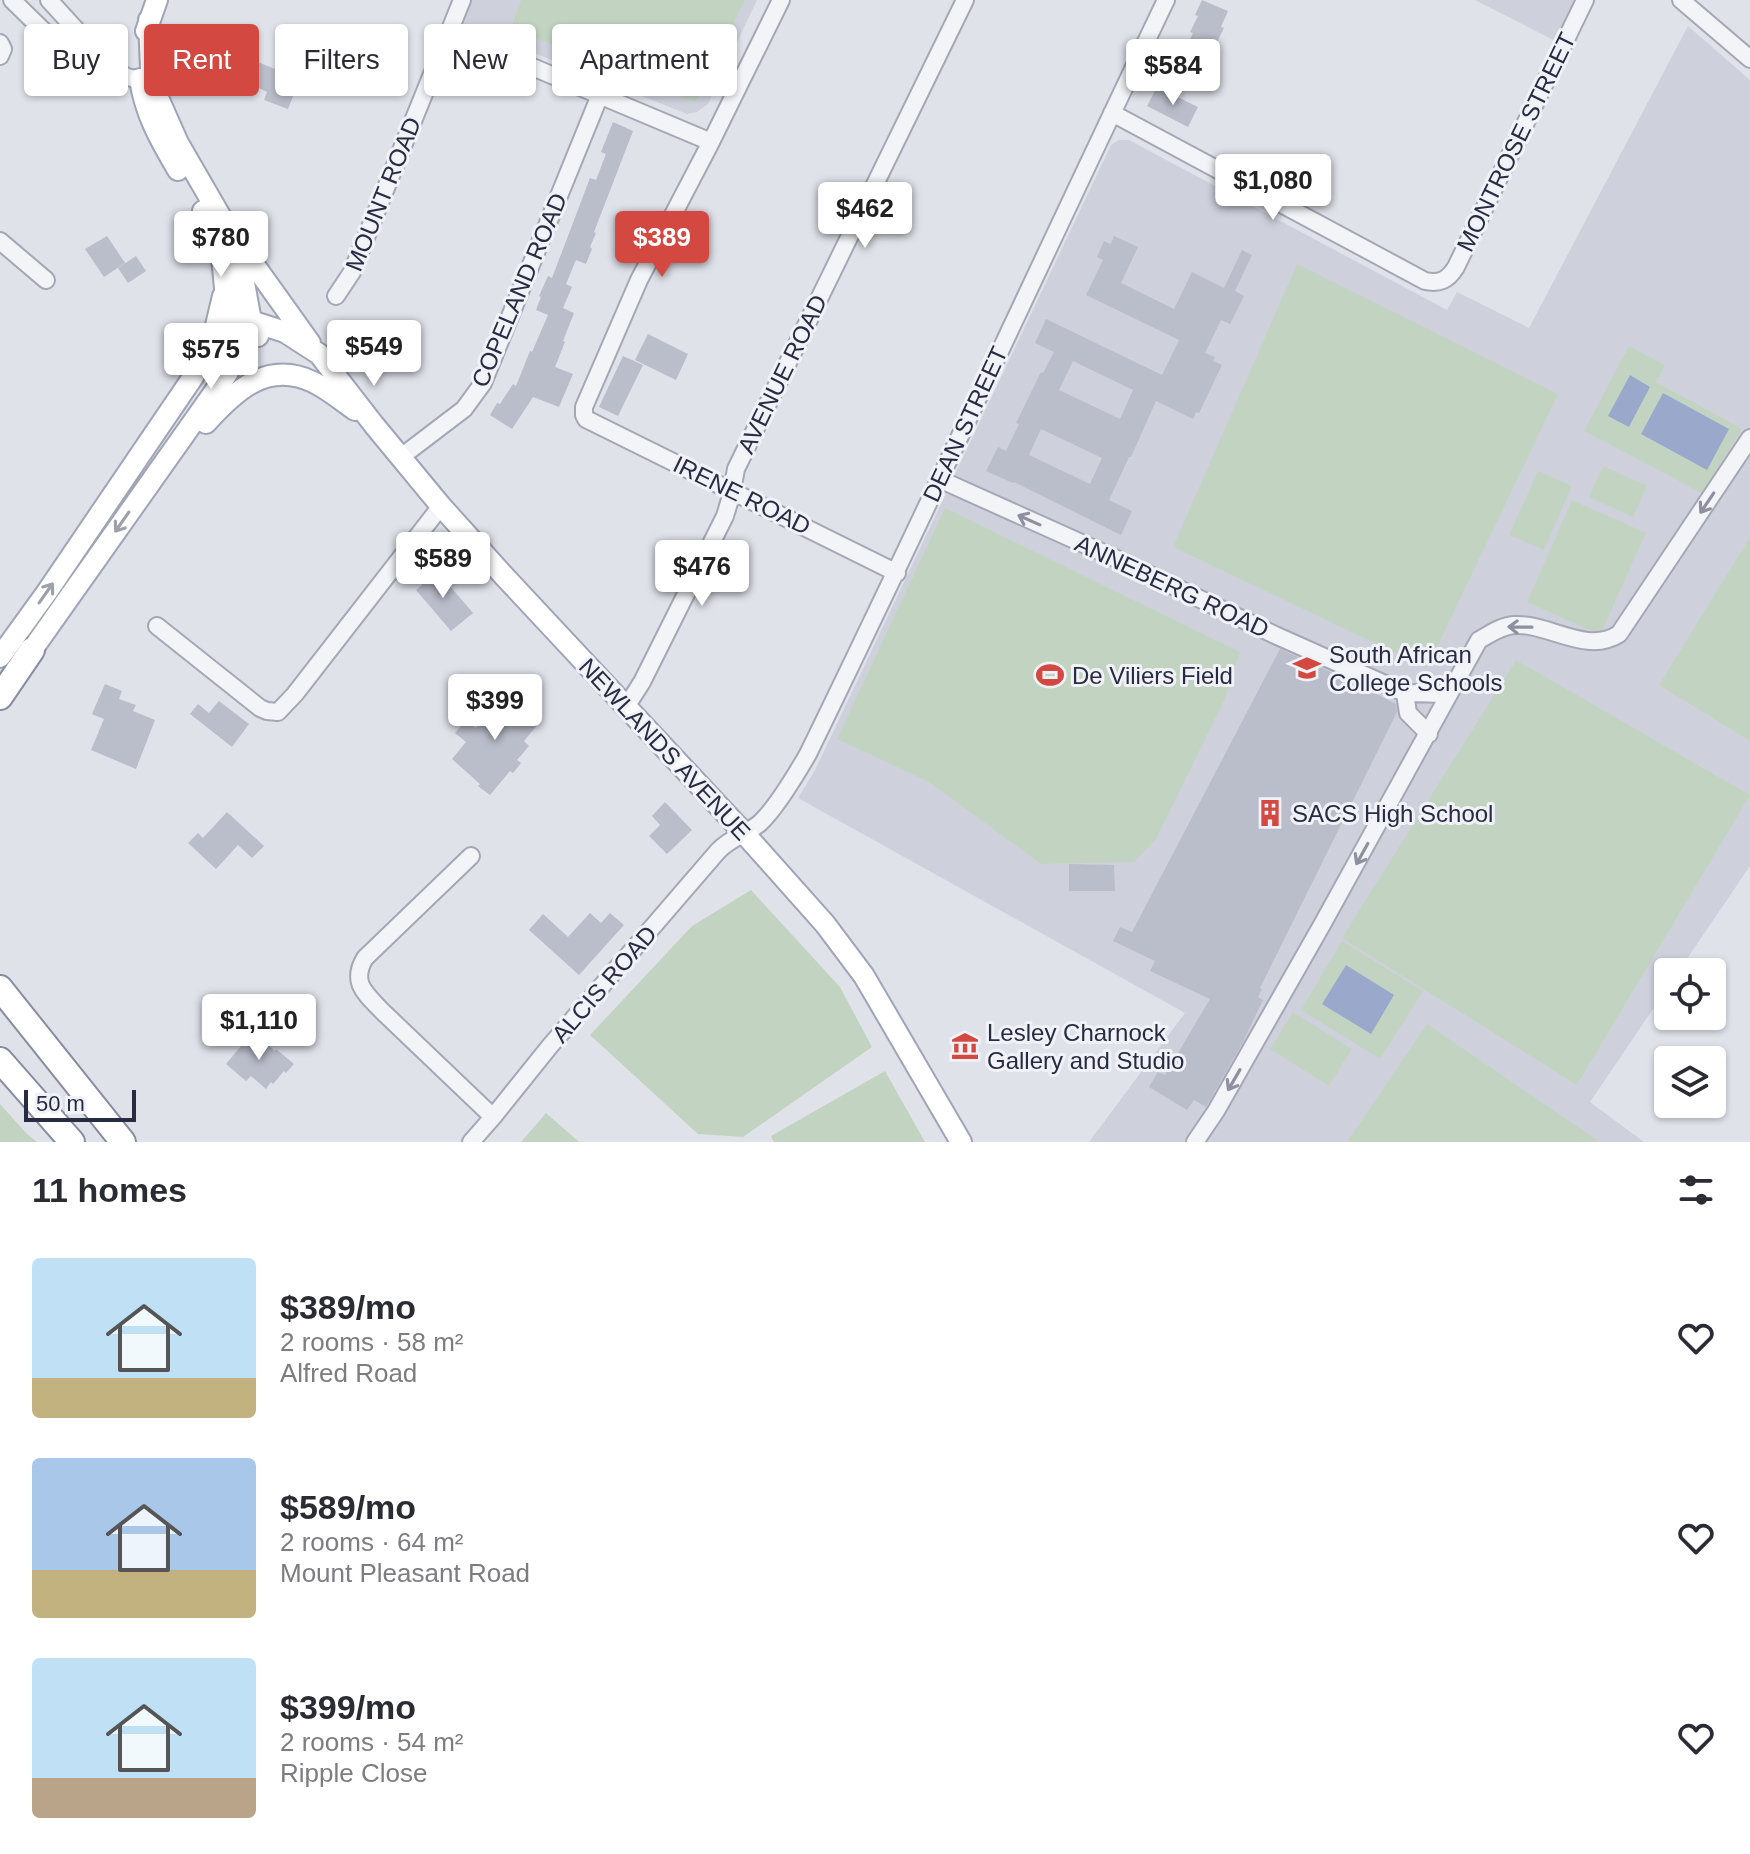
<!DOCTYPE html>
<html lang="en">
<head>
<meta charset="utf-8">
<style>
  :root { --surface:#fff; --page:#f2f2f3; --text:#2b2b33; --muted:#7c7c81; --accent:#d34942 }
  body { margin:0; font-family:Helvetica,sans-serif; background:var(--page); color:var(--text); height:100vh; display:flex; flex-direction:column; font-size:30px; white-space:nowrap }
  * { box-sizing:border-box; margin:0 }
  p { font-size:26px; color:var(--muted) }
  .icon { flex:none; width:44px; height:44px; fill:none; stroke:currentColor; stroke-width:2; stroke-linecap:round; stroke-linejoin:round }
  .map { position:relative; height:1142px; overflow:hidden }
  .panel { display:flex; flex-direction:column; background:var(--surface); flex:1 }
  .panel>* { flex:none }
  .banner { position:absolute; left:24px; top:24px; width:800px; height:72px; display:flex; gap:16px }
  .tools { position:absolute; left:1654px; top:958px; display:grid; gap:16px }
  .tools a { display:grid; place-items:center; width:72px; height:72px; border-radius:8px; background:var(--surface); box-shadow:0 2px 6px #0004; font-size:40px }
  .scale { position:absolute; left:24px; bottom:20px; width:112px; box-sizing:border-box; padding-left:8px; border:4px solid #282c42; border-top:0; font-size:22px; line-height:28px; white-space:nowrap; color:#282c42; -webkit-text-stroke:6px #f0f2f7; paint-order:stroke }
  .price { position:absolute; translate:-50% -68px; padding:0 18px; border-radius:8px; background:#fff; color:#222; font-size:26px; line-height:52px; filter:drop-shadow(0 2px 4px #0008) }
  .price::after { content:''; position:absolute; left:50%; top:48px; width:24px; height:18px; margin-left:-12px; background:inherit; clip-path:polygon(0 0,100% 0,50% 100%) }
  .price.on { background:var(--accent); color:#fff }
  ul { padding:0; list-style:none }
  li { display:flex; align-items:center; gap:24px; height:200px; padding:0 32px }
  li span { display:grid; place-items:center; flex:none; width:224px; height:160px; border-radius:8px; color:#555 }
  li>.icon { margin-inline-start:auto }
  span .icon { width:96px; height:96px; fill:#fffc; stroke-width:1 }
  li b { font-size:34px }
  h2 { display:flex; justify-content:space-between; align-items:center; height:96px; padding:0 32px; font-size:34px }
  .tag { padding:0 28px; border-radius:8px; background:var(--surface); box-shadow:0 2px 6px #0004; font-size:28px; line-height:72px }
  .tag.on { background:var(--accent); color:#fff }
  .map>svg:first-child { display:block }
  .built { fill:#ced1dc }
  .green { fill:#c2d4c1 }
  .water { fill:#9aa8cb }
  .building { fill:#babdca; fill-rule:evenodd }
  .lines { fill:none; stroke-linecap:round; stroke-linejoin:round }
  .minor-casing { stroke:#a5a8b4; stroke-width:20 }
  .major-casing { stroke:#9fa4b6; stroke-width:24 }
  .highway-casing { stroke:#878ca1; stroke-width:28 }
  .minor { stroke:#f3f4f8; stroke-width:16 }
  .major { stroke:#fff; stroke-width:20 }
  .highway { stroke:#fff; stroke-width:24 }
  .oneway { stroke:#8e909d }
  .oneway2 { stroke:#9ea0aa }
  .labels { text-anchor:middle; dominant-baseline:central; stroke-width:6; stroke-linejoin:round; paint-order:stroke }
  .street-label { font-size:24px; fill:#282c42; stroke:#f0f2f7 }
  .poi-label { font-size:24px; fill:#282c42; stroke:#f0f2f7; text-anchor:start }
</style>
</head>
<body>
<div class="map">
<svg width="1750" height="1142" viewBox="0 0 1750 1142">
  <rect width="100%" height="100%" fill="#e0e2ea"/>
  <!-- built -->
  <path class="built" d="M462,0H757L708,104L697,112L687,114L462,24L458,15Z
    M1475,0H1585L1563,45Z
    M1688,26L1750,80V866L1678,972H1668V987L1590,1102L1644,1142H1089L1185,1013L798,798L815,770L1111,145L1119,140H1129L1447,310L1457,292L1529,328Z"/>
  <!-- green -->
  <path class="green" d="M521,0H745L695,102L511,28Z
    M1297,264L1558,394L1427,668L1173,547Z
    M1629,346L1665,365L1656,382L1742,429L1702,493L1584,431Z
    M1603,466L1647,486L1633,517L1589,497Z
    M1538,471L1572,486L1544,550L1509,535Z
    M1572,500L1646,533L1600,635L1527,602Z
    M945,508L1240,652L1225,699L1156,839L1134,862L1041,864L929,782L837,739Z
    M1750,537V741L1659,685Z
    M1516,660L1750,795L1577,1085L1342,938Z
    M751,890L840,987L872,1047L743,1137L698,1134L590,1035L692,926Z
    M1342,941L1423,991L1380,1059L1301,1010Z
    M1293,1012L1352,1049L1329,1086L1270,1049Z
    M1427,1024L1600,1142H1347Z
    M885,1071L925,1142H774L771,1136Z
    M0,1104L27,1134L37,1142H0Z
    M546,1113L579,1142H521Z"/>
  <!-- water -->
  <path class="water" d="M1630,375L1650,387L1629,427L1608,416Z
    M1663,393L1729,429L1707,470L1641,434Z
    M1346,965L1394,995L1371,1034L1322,1004Z"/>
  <!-- building -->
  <path class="building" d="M1202,0L1228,11L1221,27L1224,28L1216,44L1220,45L1212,61L1215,62L1207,78L1181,65L1189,50L1186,48L1193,33L1190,32L1198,16L1195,15Z
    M250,59L300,79L288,109L264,100L267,92L242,80Z
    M1157,87L1198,107L1188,127L1147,106Z
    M613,122L633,131L594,232L596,233L590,247L592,249L586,264L576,260L566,284L572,287L563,308L574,313L563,341L565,342L555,367L573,374L559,407L533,397L512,429L490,415L497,403L500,404L513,384L516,386L530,351L532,352L548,315L536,310L541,297L539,296L548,276L552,278L590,178L596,180L606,154L601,152Z
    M107,236L125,263L104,277L85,249Z
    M1114,236L1138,247L1121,283L1174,309L1192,272L1224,288L1242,250L1252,255L1235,291L1244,296L1230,324L1221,320L1205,353L1215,357L1213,361L1222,365L1199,413L1196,412L1193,419L1156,401L1131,457H1129L1109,500L1132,511L1121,535L1014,482L1013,483L986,471L998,447L1006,451L1019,424L1016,423L1041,372L1043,373L1054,352L1035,343L1046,319L1162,375L1179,340L1086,295L1103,260L1097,257L1104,241L1111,244ZM1073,361L1133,390L1120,419L1059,390ZM1041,429L1102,458L1090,484L1029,455Z
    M136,256L146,271L128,283L118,268Z
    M648,334L688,354L676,380L635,360Z
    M623,356L643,365L618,416L599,407Z
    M427,571L432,577L438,572L473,613L451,631L416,590L422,585L417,579Z
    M1280,649L1355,683L1396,704L1397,712L1260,988L1262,989L1258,997L1263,1000L1243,1042L1206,1107L1194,1100L1187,1110L1149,1087L1158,1072L1165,1075L1210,999L1150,971L1155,961L1113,941L1120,927L1132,932Z
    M105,684L122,691L119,699L136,705L133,711L155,720L136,769L91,750L104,719L92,714Z
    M495,685L539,723L524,741L529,746L517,760L521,763L513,773L510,771L490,795L478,786L480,784L452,759L466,742L455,733L466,720L476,728L495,705L485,697Z
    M219,701L249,724L232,747L190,714L198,704L209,713Z
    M665,802L692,830L667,854L649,836L660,825L652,816Z
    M227,812L264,846L252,858L238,845L216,869L188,843L198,833L203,838Z
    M1069,864L1114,865L1115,891H1069Z
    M590,913L601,923L610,913L624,925L579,975L529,930L543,914L568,937Z
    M251,1034L259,1041L261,1038L275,1051L276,1049L294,1064L286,1073L284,1071L273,1084L271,1082L266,1089L251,1076L246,1081L226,1064Z"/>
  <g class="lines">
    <!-- minor casing -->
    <g class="minor-casing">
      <path id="minor" d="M12,0L53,40L72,26
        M49,0L110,67L127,77L151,82
        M781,0L711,142L639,280L584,407V415L586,419L897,573
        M1681,0L1750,59
        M449,32L711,142
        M0,43L3,49L0,56
        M1112,113L1425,281C1440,284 1448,280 1456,267L1585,0
        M0,241L46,280
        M336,296L352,272L462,0
        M401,457L464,409L483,383L600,95
        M939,479L1117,559L1275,635L1405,693L1449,694
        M157,626L260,708L267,711L278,712L295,694L441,506
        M1405,693L1408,713L1429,734
        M626,707L642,682L725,516L731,496L736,469L965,0
        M471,856L365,958C350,983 366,994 383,1012L493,1117
        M471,1142L493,1117L550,1046L718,851C731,837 747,834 760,823C776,808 797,773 808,754C930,504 1046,251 1166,0
        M1195,1142L1216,1111L1323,923L1479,640C1490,634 1501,626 1514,625C1549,623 1586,655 1619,634L1750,438"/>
    </g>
    <!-- major casing -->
    <g class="major-casing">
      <path id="major" d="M146,31L157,0
        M140,79C145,113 160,140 178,170
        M203,211C212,226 218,242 222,260C227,291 221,324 258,336
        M240,245L310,343
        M251,321L285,332L319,354L374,425L441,506L504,576L743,832L825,924L864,976L961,1142
        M206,423C235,391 267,360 313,382C328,389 342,401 355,410
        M0,657L47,592L193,377L213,338L223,296
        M23,660L32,650L213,394L228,372L248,333L251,321L244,283L237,254L226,226L178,143L155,91L151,69L149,20"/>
    </g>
    <!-- highway casing -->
    <g class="highway-casing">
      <path id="highway" d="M0,697L32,650
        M0,988L123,1142
        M0,1060L72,1142"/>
    </g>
    <!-- minor -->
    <use href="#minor" class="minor"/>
    <!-- major -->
    <use href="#major" class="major"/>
    <!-- highway -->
    <use href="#highway" class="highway"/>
  </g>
  <!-- one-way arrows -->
  <defs><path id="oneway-shaft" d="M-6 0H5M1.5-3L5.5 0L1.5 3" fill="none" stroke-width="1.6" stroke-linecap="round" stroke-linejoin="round" transform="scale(2)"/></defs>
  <g class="oneway">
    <use href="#oneway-shaft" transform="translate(1707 503) rotate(124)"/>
    <use href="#oneway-shaft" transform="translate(1029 520) rotate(-156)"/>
    <use href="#oneway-shaft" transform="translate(1520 627) rotate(-179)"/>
    <use href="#oneway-shaft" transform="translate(1362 854) rotate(119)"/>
    <use href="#oneway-shaft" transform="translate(1234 1080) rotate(120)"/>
  </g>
  <g class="oneway2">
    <use href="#oneway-shaft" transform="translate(122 522) rotate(125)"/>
    <use href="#oneway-shaft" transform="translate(46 593) rotate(-55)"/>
  </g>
  <!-- icons -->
  <defs>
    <g id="school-bare" transform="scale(2.16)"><path d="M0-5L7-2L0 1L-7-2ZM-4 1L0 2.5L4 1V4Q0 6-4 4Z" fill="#d34942" stroke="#f0f2f7" stroke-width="2.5" paint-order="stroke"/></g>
    <g id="stadium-bare" transform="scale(2.16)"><path d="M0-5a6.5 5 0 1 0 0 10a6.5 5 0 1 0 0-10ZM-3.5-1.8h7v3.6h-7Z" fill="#d34942" stroke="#f0f2f7" stroke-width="2.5" paint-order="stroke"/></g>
    <g id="building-bare" transform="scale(2.16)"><path d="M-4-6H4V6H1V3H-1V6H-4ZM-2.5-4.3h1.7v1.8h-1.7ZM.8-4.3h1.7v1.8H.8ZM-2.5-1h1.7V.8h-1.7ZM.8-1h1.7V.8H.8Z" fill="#d34942" stroke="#f0f2f7" stroke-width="2.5" paint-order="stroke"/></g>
    <g id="museum-bare" transform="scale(2.16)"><path d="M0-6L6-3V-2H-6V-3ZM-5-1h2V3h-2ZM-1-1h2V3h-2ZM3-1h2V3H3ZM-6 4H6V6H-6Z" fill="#d34942" stroke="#f0f2f7" stroke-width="2.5" paint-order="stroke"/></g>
  </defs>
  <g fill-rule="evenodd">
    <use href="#school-bare" x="1307" y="668"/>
    <use href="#stadium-bare" x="1050" y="675"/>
    <use href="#building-bare" x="1270" y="813"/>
    <use href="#museum-bare" x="965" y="1046"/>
  </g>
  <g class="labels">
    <!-- street labels -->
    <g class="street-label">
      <text transform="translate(1516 142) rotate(-64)">MONTROSE STREET</text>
      <text transform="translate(383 194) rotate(-68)">MOUNT ROAD</text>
      <text transform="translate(519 290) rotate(-67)">COPELAND ROAD</text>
      <text transform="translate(782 374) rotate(-64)">AVENUE ROAD</text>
      <text transform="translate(965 424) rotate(-65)">DEAN STREET</text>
      <text transform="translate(742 495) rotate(26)">IRENE ROAD</text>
      <text transform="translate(1172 586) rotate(25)">ANNEBERG ROAD</text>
      <text transform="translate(665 749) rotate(47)">NEWLANDS AVENUE</text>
      <text transform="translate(604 984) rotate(-49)">ALCIS ROAD</text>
    </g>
    <!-- poi labels -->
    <g class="poi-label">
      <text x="1329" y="654">South African<tspan x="1329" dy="28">College Schools</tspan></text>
      <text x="1072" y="675">De Viliers Field</text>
      <text x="1292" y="813">SACS High School</text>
      <text x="987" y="1032">Lesley Charnock<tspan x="987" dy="28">Gallery and Studio</tspan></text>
    </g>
  </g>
</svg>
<div class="tools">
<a><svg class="icon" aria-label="locate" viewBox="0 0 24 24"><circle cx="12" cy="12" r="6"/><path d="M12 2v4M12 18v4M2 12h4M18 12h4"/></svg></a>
<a><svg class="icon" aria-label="layers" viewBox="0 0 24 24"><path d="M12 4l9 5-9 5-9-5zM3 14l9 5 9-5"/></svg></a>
</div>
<div class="scale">50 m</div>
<b class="price" style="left:1173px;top:107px">$584</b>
<b class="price" style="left:1273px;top:222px">$1,080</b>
<b class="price" style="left:865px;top:250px">$462</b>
<b class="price" style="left:221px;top:279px">$780</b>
<b class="price on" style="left:662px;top:279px">$389</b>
<b class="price" style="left:374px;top:388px">$549</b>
<b class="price" style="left:211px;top:391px">$575</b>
<b class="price" style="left:443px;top:600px">$589</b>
<b class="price" style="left:702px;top:608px">$476</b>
<b class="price" style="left:495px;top:742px">$399</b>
<b class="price" style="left:259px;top:1062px">$1,110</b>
<div class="banner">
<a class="tag">Buy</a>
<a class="tag on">Rent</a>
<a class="tag">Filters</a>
<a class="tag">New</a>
<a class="tag">Apartment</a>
</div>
</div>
<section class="panel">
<h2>11 homes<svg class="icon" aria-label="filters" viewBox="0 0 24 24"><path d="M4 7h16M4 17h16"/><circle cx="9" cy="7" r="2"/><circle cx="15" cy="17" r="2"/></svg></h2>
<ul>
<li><span style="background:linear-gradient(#bfe0f5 75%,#c2b280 0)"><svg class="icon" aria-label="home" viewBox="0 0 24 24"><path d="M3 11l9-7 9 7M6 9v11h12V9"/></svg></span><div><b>$389/mo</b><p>2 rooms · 58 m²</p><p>Alfred Road</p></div><svg class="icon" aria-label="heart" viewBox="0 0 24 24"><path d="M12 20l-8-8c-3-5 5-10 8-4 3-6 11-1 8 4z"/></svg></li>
<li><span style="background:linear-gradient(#a9c7e8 70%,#c2b280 0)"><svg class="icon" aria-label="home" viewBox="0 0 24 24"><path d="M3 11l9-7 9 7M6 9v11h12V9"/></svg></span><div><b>$589/mo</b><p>2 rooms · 64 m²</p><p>Mount Pleasant Road</p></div><svg class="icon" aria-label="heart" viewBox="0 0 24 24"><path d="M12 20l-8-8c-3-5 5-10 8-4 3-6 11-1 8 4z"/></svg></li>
<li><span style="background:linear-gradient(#bfe0f5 75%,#b9a48a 0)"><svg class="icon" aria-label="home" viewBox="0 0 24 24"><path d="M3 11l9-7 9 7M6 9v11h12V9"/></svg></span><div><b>$399/mo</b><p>2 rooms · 54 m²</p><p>Ripple Close</p></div><svg class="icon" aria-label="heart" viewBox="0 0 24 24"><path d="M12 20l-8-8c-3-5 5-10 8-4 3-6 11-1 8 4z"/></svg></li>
</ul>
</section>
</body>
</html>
